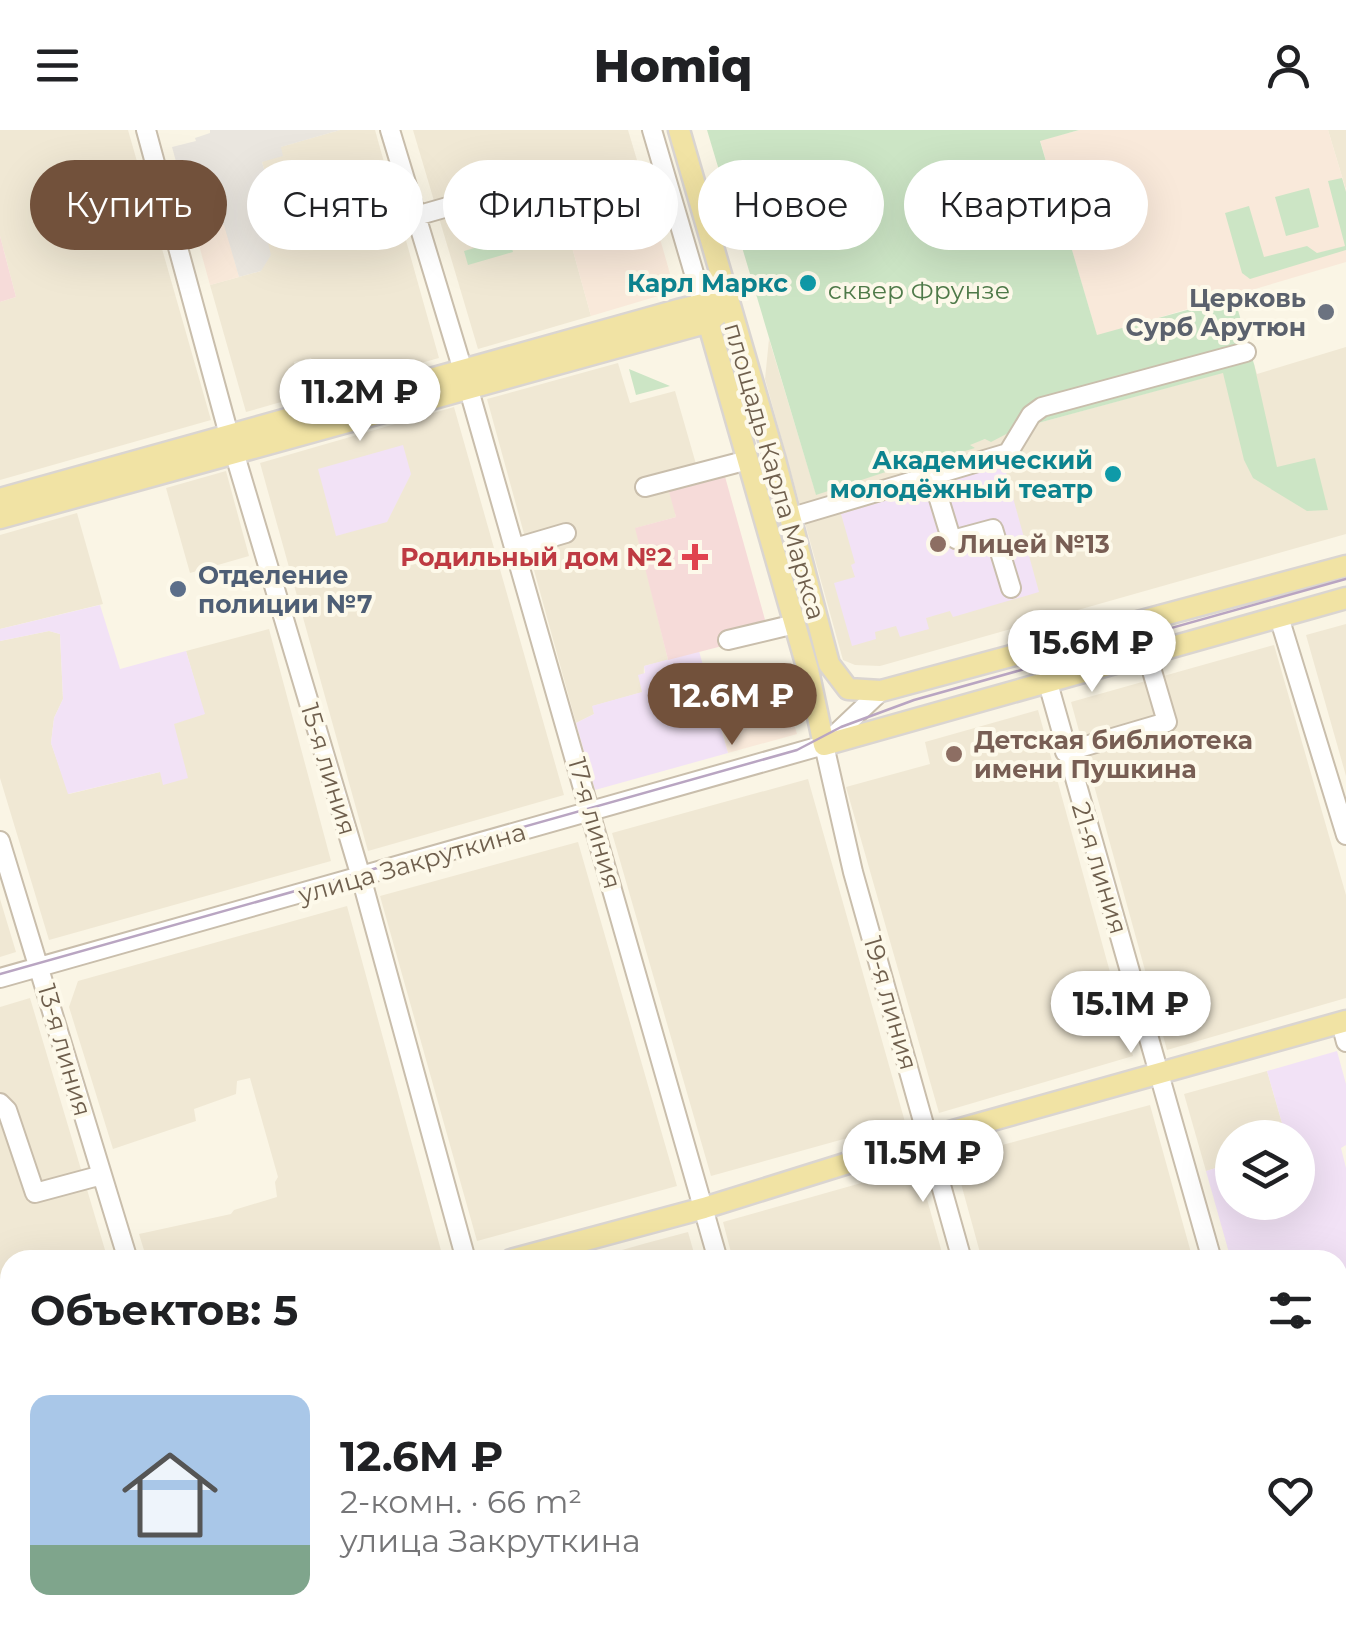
<!DOCTYPE html>
<html lang="ru">
<head>
<meta charset="utf-8">
<style>
  :root { --surface:#fff; --page:#f2f2f2; --text:#202124; --muted:#757577; --accent:#72513b }
  body { margin:0; font-family:Montserrat,sans-serif; background:var(--page); color:var(--text); height:100vh; display:flex; flex-direction:column; font-size:38px; white-space:nowrap }
  * { box-sizing:border-box; margin:0 }
  p { font-size:32px; color:var(--muted) }
  .icon { flex:none; width:55px; height:55px; fill:none; stroke:currentColor; stroke-width:2; stroke-linecap:round; stroke-linejoin:round }
  .map { position:relative; flex:1; overflow:hidden }
  .side { position:absolute; left:0px; top:1120px; width:1348px; height:392px; display:flex; flex-direction:column; background:var(--surface); border-radius:30px 30px 0 0; box-shadow:0 10px 40px #0002 }
  .side>* { flex:none }
  .hud { position:absolute; left:30px; top:30px; width:1288px; height:90px; display:flex; gap:20px }
  .tools { position:absolute; left:1215px; top:990px; display:grid; gap:20px }
  .tools a { display:grid; place-items:center; width:100px; height:100px; border-radius:50%; background:var(--surface); box-shadow:0 10px 40px #0002; font-size:50px }
  .price { position:absolute; translate:-50% -85px; padding:0 22px; border-radius:35px; background:#fff; color:#222; font-size:32px; line-height:65px; filter:drop-shadow(0 2px 5px #0008) }
  .price::after { content:''; position:absolute; left:50%; top:60px; width:30px; height:22px; margin-left:-15px; background:inherit; clip-path:polygon(0 0,100% 0,50% 100%) }
  .price.on { background:var(--accent); color:#fff }
  ul { padding:0; list-style:none }
  li { display:flex; align-items:center; gap:30px; height:250px; padding:0 30px }
  li span { display:grid; place-items:center; flex:none; width:280px; height:200px; border-radius:20px; color:#555 }
  li>.icon { margin-inline-start:auto }
  span .icon { width:120px; height:120px; fill:#fffc; stroke-width:1 }
  li b { font-size:42px }
  h2 { display:flex; justify-content:space-between; align-items:center; height:120px; padding:0 30px; font-size:42px }
  .pill { padding:0 35px; border-radius:45px; background:var(--surface); box-shadow:0 10px 40px #0002; font-size:35px; line-height:90px }
  .pill.on { background:var(--accent); color:#fff }
  header { display:flex; justify-content:space-between; align-items:center; height:130px; padding:0 30px; background:var(--surface); font-size:45px; font-weight:800 }
  .map>svg:first-child { display:block }
  .residential { fill:#f0e8d4 }
  .commercial { fill:#f9e9da }
  .industrial { fill:#eae6df }
  .education { fill:#f2e2f6 }
  .medical { fill:#f6dbd9 }
  .green { fill:#cce5c5 }
  .lines { fill:none; stroke-linecap:round; stroke-linejoin:round }
  .minor-casing { stroke:#c9beac; stroke-width:22 }
  .major-casing { stroke:#dad5d1; stroke-width:25 }
  .minor { stroke:#fff; stroke-width:18 }
  .major { stroke:#f1e3a4; stroke-width:20 }
  .tram { stroke:#b9a5c2; stroke-width:2.5 }
  .culture-dot { fill:#0f9aa8; stroke:#fdf9ea; stroke-width:4 }
  .worship-dot { fill:#6b7280; stroke:#fdf9ea; stroke-width:4 }
  .education-dot { fill:#8d6e63; stroke:#fdf9ea; stroke-width:4 }
  .health-dot { fill:#e0444e; stroke:#fdf9ea; stroke-width:4 }
  .service-dot { fill:#5c6f8a; stroke:#fdf9ea; stroke-width:4 }
  .labels { text-anchor:middle; dominant-baseline:central; stroke-width:8; stroke-linejoin:round; paint-order:stroke }
  .culture-label { font-size:25px; font-weight:bold; fill:#0d838f; stroke:#fdf9ea; text-anchor:end }
  .park-label { font-size:25px; fill:#4f7a49; stroke:#fdf9ea }
  .worship-label { font-size:25px; font-weight:bold; fill:#5b616d; stroke:#fdf9ea; text-anchor:end }
  .street-label { font-size:25px; fill:#6f5f4d; stroke:#fdf9ea }
  .education-label { font-size:25px; font-weight:bold; fill:#785e54; stroke:#fdf9ea; text-anchor:start }
  .health-label { font-size:25px; font-weight:bold; fill:#be3a42; stroke:#fdf9ea; text-anchor:end }
  .service-label { font-size:25px; font-weight:bold; fill:#4e5e75; stroke:#fdf9ea; text-anchor:start }
</style>
</head>
<body>
<header><svg class="icon" aria-label="menu" viewBox="0 0 24 24"><path d="M4 6h16M4 12h16M4 18h16"/></svg>Homiq<svg class="icon" aria-label="person" viewBox="0 0 24 24"><circle cx="12" cy="8" r="4"/><path d="M4 21q1-7 8-7t8 7"/></svg></header>
<div class="map">
<svg width="1346" height="1512" viewBox="0 0 1346 1512">
  <rect width="100%" height="100%" fill="#faf5e5"/>
  <!-- residential -->
  <path class="residential" d="M0,0H128L211,290L0,350V172L16,167L0,106Z
    M340,0H375L439,228L320,261L311,228L294,232L296,243L287,246L289,255L284,256L288,270L246,282L210,155L261,141L265,100L280,95L262,32L280,17Z
    M413,0H628L648,67L565,92L591,186L478,219Z
    M1328,0H1346V60Z
    M769,209L816,364L1016,299L1254,234L1257,244L1346,217V404L880,536L855,535L843,530L765,249Z
    M618,233L630,273L675,261L696,334L667,342L676,387L636,398L668,530L644,536L643,562L593,576L594,584L576,593L487,269Z
    M454,277L564,665L368,721L260,333Z
    M226,341L249,426L190,443L166,358Z
    M77,383L103,474L0,499V405Z
    M1346,494V646L1306,505Z
    M269,499L331,731L49,810L0,648V511L49,501L60,504L63,569L54,588L51,613L69,664L160,642L173,593L204,584L186,521Z
    M1274,515L1346,765V868L1167,920L1071,572Z
    M1038,580L1133,926L939,983L846,657L930,634L925,612Z
    M808,649L905,992L711,1046L612,703Z
    M578,712L677,1056L477,1111L380,766Z
    M0,769L16,822L0,827Z
    M347,776L442,1124L422,1130H147L139,1104L231,1084L234,1080L277,1067L275,1052L278,1047L250,948L237,951L236,964L194,979L196,991L113,1019L69,877L78,851Z
    M30,868L108,1130H10V1241L0,1244V877Z
    M1267,941L1286,1007L1232,1008V1033L1206,1041L1184,964Z
    M1150,975L1193,1130H982L954,1028Z
    M918,1037L944,1130H733L723,1092Z
    M688,1102L696,1130H587L643,1114Z
    M1346,1145V1452L1338,1454V1147Z
    M10,1444V1502L41,1503L44,1512H0V1447Z
    M184,1502L215,1503L218,1512H152Z
    M549,1502L552,1512H252L250,1503Z
    M801,1503L804,1512H591L588,1503Z
    M1048,1503L1051,1512H838L836,1503Z
    M1089,1503V1502L1154,1503L1118,1512H1092Z"/>
  <!-- commercial -->
  <path class="commercial" d="M1080,0H1328L1346,60V132L1097,206L1040,10Z
    M648,67L675,161L591,186L565,92Z
    M213,91L225,95L239,147L210,155L194,97Z
    M784,559L797,604L728,623L716,578Z
    M10,1290V1444L0,1447V1293Z
    M78,1503H184L152,1512H81Z"/>
  <!-- industrial -->
  <path class="industrial" d="M210,0H340L281,17L283,26L262,32L280,96L265,100L271,125L261,141L239,147L224,95L213,91L194,97L172,17L196,11L195,8L210,3Z"/>
  <!-- education -->
  <path class="education" d="M403,315L411,344L387,392L336,406L318,339Z
    M1004,335L1039,462L953,487L950,481L926,488L929,499L900,507L896,496L875,502L876,509L852,516L834,453L855,447L851,435L855,433L841,384Z
    M100,475L120,539L186,521L205,584L174,594L188,648L163,655L160,642L68,664L51,613L54,588L63,569L60,504L49,501L0,511V499Z
    M699,521L728,623L595,660L576,593L594,584L592,576L642,562L638,545L645,543L644,536Z
    M1337,921L1346,954V1015L1341,1018L1346,1038V1145L1338,1147V1130H1231L1206,1041L1232,1033V1072H1298V1008L1286,1007L1267,941Z"/>
  <!-- medical -->
  <path class="medical" d="M0,106L16,167L0,172Z
    M724,343L769,504L668,530L635,398L676,387L668,358Z"/>
  <!-- green -->
  <path class="green" d="M707,0H1079L1040,11L1097,205L1234,167L1254,234L1277,337L1315,328L1328,380L1307,381L1253,348L1244,330L1223,243L1016,299L991,312L985,309L970,315L975,318L932,331L931,327L816,365Z
    M1342,48L1346,62V120L1250,149L1242,143L1225,83L1249,76L1264,127L1307,116L1317,123L1345,116L1328,51Z
    M1309,58L1319,97L1286,106L1275,67Z
    M509,108L513,122L468,135L464,121Z
    M629,239L670,256L636,265Z"/>
  <g class="lines">
    <!-- minor casing -->
    <g class="minor-casing">
      <path id="minor" d="M146,0L229,305L361,747L466,1130
        M390,0L471,267L718,1130
        M652,0L703,174
        M416,86L451,76
        M932,346L950,405L956,409L993,399L1011,458
        M645,357L748,330
        M789,388L1008,323L1031,285L1042,277L1246,222
        M515,418L566,403
        M1279,487L1346,705
        M728,510L795,494
        M1038,518L1212,1130
        M824,615L853,742L962,1130
        M824,615L881,561
        M1065,622L1167,592L1147,524
        M0,711L128,1130
        M0,848L824,615
        M1341,893L1346,912
        M0,973L7,980L35,1063L102,1045
        M1338,1476L1346,1473
        M58,1502L61,1512
        M227,1502L230,1512
        M570,1502L573,1512
        M819,1502L822,1512
        M1066,1502L1069,1512
        M1316,1502L1318,1512
        M162,1505L171,1502
        M1193,1512L1231,1502"/>
    </g>
    <!-- major casing -->
    <g class="major-casing">
      <path id="major" d="M679,0L775,330L829,534L848,559L881,561L1346,436
        M703,174L808,540L824,615L1346,468
        M0,369L678,180L703,174H716
        M0,388L709,192L719,183
        M511,1130L704,1078L928,1008L1346,891
        M0,1268L10,1265"/>
    </g>
    <!-- minor -->
    <use href="#minor" class="minor"/>
    <!-- major -->
    <use href="#major" class="major"/>
    <!-- tram -->
    <path class="tram" d="M0,844L797,620L841,597L914,570L1346,449"/>
  </g>
  <!-- markers -->
  <g class="culture-dot">
    <circle cx="808" cy="153" r="10"/>
    <circle cx="1113" cy="344" r="10"/>
  </g>
  <circle class="worship-dot" cx="1326" cy="182" r="10"/>
  <g class="education-dot">
    <circle cx="938" cy="414" r="10"/>
    <circle cx="954" cy="624" r="10"/>
  </g>
  <path class="health-dot" d="M690 412h10v10h10v10h-10v10h-10v-10h-10v-10h10z"/>
  <circle class="service-dot" cx="178" cy="459" r="10"/>
  <g class="labels">
    <!-- culture labels -->
    <g class="culture-label">
      <text x="788" y="153">Карл Маркс</text>
      <text x="1093" y="330">Академический<tspan x="1093" dy="29">молодёжный театр</tspan></text>
    </g>
    <!-- park labels -->
    <g class="park-label">
      <text x="919" y="160">сквер Фрунзе</text>
    </g>
    <!-- worship labels -->
    <g class="worship-label">
      <text x="1306" y="168">Церковь<tspan x="1306" dy="29">Сурб Арутюн</tspan></text>
    </g>
    <!-- street labels -->
    <g class="street-label">
      <text transform="translate(775 341) rotate(74)">площадь Карла Маркса</text>
      <text transform="translate(329 639) rotate(73)">15-я линия</text>
      <text transform="translate(595 693) rotate(74)">17-я линия</text>
      <text transform="translate(412 733) rotate(-16)">улица Закруткина</text>
      <text transform="translate(1100 738) rotate(73)">21-я линия</text>
      <text transform="translate(891 873) rotate(74)">19-я линия</text>
      <text transform="translate(65 920) rotate(74)">13-я линия</text>
    </g>
    <!-- education labels -->
    <g class="education-label">
      <text x="958" y="414">Лицей №13</text>
      <text x="974" y="610">Детская библиотека<tspan x="974" dy="29">имени Пушкина</tspan></text>
    </g>
    <!-- health labels -->
    <g class="health-label">
      <text x="672" y="427">Родильный дом №2</text>
    </g>
    <!-- service labels -->
    <g class="service-label">
      <text x="198" y="445">Отделение<tspan x="198" dy="29">полиции №7</tspan></text>
    </g>
  </g>
</svg>
<div class="tools">
<a><svg class="icon" aria-label="layers" viewBox="0 0 24 24"><path d="M12 4l9 5-9 5-9-5zM3 14l9 5 9-5"/></svg></a>
</div>
<b class="price" style="left:360px;top:314px">11.2M ₽</b>
<b class="price" style="left:1092px;top:565px">15.6M ₽</b>
<b class="price on" style="left:732px;top:618px">12.6M ₽</b>
<b class="price" style="left:1131px;top:926px">15.1M ₽</b>
<b class="price" style="left:923px;top:1075px">11.5M ₽</b>
<div class="hud">
<a class="pill on">Купить</a>
<a class="pill">Снять</a>
<a class="pill">Фильтры</a>
<a class="pill">Новое</a>
<a class="pill">Квартира</a>
</div>
<section class="side">
<h2>Объектов: 5<svg class="icon" aria-label="filters" viewBox="0 0 24 24"><path d="M4 7h16M4 17h16"/><circle cx="9" cy="7" r="2"/><circle cx="15" cy="17" r="2"/></svg></h2>
<ul>
<li><span style="background:linear-gradient(#a9c7e8 75%,#7fa58c 0)"><svg class="icon" aria-label="home" viewBox="0 0 24 24"><path d="M3 11l9-7 9 7M6 9v11h12V9"/></svg></span><div><b>12.6M ₽</b><p>2-комн. · 66 m²</p><p>улица Закруткина</p></div><svg class="icon" aria-label="heart" viewBox="0 0 24 24"><path d="M12 20l-8-8c-3-5 5-10 8-4 3-6 11-1 8 4z"/></svg></li>
</ul>
</section>
</div>
</body>
</html>
